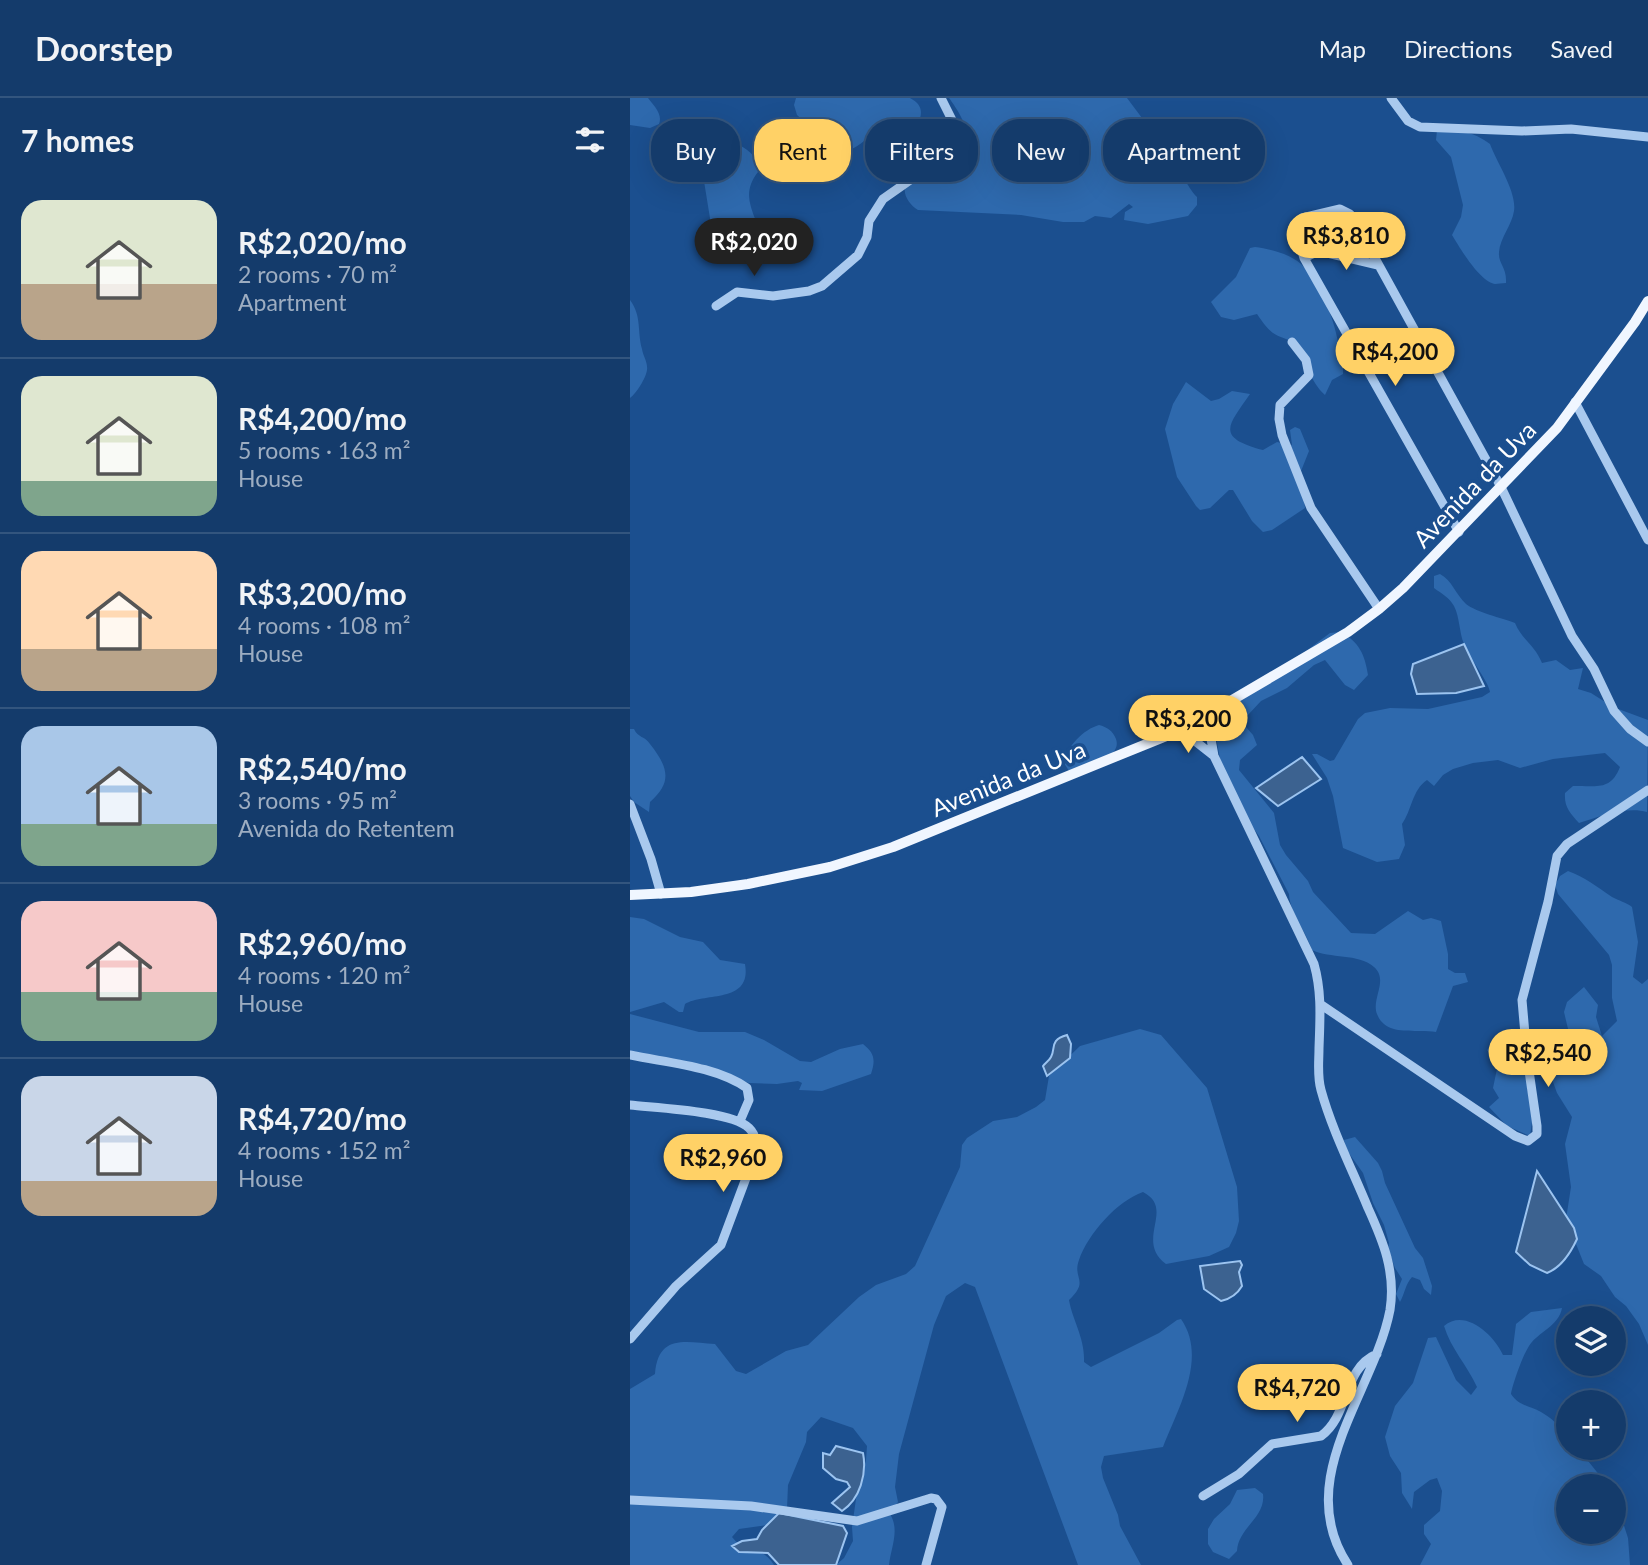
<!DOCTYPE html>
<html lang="en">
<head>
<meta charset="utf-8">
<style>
  :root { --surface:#143b6b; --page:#1d4271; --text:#f1f3f6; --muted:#9dadc1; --line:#33557e; --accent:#ffd166 }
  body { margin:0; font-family:Lato,sans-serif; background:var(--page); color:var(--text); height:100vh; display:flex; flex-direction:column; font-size:26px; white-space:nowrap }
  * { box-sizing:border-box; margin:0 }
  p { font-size:23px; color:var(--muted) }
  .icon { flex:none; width:38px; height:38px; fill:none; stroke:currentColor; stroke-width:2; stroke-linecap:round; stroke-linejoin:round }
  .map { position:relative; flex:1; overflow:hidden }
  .drawer { display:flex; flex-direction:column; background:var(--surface); width:630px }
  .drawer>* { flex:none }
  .top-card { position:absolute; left:21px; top:21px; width:665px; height:63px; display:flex; gap:14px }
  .controls { position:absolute; left:926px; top:1208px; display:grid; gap:14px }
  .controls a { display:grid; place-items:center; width:70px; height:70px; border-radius:50%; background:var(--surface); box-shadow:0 7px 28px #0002,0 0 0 2px var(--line); font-size:35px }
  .price { position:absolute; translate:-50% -60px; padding:0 16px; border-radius:24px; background:var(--accent); color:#111; font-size:23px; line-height:46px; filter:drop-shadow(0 2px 4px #0008) }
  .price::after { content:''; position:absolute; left:50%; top:42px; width:21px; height:16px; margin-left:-10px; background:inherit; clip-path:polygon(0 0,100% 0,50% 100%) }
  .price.active { background:#222; color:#fff }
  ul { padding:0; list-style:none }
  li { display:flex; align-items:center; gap:21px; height:175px; padding:0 21px }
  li+li { border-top:2px solid var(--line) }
  li span { display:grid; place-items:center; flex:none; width:196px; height:140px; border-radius:21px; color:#555 }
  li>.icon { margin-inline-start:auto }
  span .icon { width:84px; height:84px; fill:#fffc; stroke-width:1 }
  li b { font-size:30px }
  h2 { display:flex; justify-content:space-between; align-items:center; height:84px; padding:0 21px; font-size:30px }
  .chip { padding:0 24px; border-radius:28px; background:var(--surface); box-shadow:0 7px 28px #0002,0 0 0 2px var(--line); font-size:24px; line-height:63px }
  .chip.active { background:var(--accent); color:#111 }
  header { display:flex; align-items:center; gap:42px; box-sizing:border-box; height:98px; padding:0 35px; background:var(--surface); border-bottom:2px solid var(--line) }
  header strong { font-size:33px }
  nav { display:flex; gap:38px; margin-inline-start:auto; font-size:24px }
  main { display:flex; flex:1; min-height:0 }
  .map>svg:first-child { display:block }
  .green { fill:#2e69ad }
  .water { fill:#3c6290; stroke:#9cc4f0; stroke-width:2 }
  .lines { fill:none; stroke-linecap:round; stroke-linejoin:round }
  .minor { stroke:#a9c9ee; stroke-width:9 }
  .major { stroke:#f0f6ff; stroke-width:10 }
  .labels { text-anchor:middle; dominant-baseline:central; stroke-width:7; stroke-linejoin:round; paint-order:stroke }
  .street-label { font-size:24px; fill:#fff; stroke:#1b4f8f }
</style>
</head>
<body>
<header>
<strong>Doorstep</strong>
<nav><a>Map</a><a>Directions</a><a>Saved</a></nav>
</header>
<main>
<section class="drawer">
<h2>7 homes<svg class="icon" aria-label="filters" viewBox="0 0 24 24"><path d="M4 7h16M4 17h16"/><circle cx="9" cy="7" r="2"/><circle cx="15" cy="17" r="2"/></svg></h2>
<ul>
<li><span style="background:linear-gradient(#dfe7d0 60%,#b9a48a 0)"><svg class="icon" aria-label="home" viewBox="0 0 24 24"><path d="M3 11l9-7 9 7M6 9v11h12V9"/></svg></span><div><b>R$2,020/mo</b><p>2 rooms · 70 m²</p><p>Apartment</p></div></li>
<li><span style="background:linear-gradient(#dfe7d0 75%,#7fa58c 0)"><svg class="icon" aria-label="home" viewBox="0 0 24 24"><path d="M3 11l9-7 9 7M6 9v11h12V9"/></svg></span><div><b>R$4,200/mo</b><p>5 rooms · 163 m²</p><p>House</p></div></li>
<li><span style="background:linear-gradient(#ffd9b3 70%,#b9a48a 0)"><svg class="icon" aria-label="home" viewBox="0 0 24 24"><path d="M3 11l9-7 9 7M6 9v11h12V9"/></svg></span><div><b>R$3,200/mo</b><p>4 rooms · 108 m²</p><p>House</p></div></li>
<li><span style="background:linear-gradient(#a9c7e8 70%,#7fa58c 0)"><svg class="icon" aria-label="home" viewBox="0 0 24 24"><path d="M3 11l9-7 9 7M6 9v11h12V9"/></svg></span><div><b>R$2,540/mo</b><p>3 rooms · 95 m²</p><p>Avenida do Retentem</p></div></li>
<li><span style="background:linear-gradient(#f6c9c9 65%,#7fa58c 0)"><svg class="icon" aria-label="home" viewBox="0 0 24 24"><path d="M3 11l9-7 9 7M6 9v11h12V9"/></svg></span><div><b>R$2,960/mo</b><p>4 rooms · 120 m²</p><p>House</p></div></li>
<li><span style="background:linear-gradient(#c9d6e8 75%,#b9a48a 0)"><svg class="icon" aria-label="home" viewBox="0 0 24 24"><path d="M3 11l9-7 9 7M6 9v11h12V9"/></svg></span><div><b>R$4,720/mo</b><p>4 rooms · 152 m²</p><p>House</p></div></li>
</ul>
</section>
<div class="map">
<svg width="1018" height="1467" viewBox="0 0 1018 1467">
  <rect width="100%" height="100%" fill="#1b4f8f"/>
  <!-- green -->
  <path class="green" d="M0,0H18C24,8 33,16 29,26L20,30L0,27Z
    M166,0H280C299,10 289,23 282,38L266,35L256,29C236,36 231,53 208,54L167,17L164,7Z
    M319,0H497L518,28L532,67C550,65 556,88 567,99V107L558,118L518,126L494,122L495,114L503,109L499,106L481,120L465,118L454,124H433L391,117L288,112C280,107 273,98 275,88L300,68L329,64C351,49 331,16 319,0Z
    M807,32C828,32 843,33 860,46C867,65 887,94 884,113C882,127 870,140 869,154C868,166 877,169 876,185C872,185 868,186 865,186C849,183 830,150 822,137L831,119L833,107L821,59L806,42Z
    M98,39C114,52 127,52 128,74C114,92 119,105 126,123C144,130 152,125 163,143C143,169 102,176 84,145L73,77L92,43Z
    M625,149C640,151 660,156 671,166C690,183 704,221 708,244L713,245V276L702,282L695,297C681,285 674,261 667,245C643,236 642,238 627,216L604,222L591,219L581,204L606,179L620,150Z
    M0,202C12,218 7,233 12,251C13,258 18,264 17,272C16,280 6,296 0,300Z
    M556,284L581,303L589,301L602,293L620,296C598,328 585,339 633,352L647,344L662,347L660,332L665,329L670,331L679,353L671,373L675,410L642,432L633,434L622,423L603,392H599L580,410L570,412L566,408L547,379L535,331L543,306Z
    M810,476C822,482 826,497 836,506C846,514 872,520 885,525C892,542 905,547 912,565L926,562L940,572L953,570L948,591L961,595L983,609L1018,622L1017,714C996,708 969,719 949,725C940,715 934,709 935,695L943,688C966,687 980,694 990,669L975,655L923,661L890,670L868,662L843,665L823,671L813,677L804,688L797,682C782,692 782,712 772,726L775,747L769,761L747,764L713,750L703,698L697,680L682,656H687L700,663L704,662L728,621L735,615L760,610L798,611L852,599L860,594C859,584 839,560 834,546C829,534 830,520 824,508C819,499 812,496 804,490V478Z
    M710,534C729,543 735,557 738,577L724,592L715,587L695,562L684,567L657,590L631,603L617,618L616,629L623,637L627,647L610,662L609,672L644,715L650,747L656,757L678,783L683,794L721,835L745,836L778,813L793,822L801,820L811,823L818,856V871L825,875H835L838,884L823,888L806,934C788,930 756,940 747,916C741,901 759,882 744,869C728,855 700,861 682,852C676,833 660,816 659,796L629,738L617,721L593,677L583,623L700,535Z
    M469,627C477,629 483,633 486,641C493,661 452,669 439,673L434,665C436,649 454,631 469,627Z
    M0,631H4C8,640 15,638 20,646C38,669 43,684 20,704L19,714L4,704L0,698Z
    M938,773C955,779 967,789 982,799C989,803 996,804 1002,809L1008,844L1003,879L1012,886L1018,881V1247L1009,1226L996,1208L985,1199L971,1178L954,1166L936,1121L941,1089L935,1046L942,1019L927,995L923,984L922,972L939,935L934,914L937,904L954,889L968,907L966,919L972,938L987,923L982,900V867L979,857L928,796L925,787L930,778Z
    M0,819L14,821L50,839L73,844L90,862L115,866C122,906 75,894 55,906L53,914H49L34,904L0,914Z
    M0,916L69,934H115L134,942L170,963L181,964L210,951L233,946C244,955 246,961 241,976L192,993L169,992L172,985L168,983L147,986L119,985L55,964L0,960Z
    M510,931L531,937L577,990L607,1089L609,1123L606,1135L599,1149L579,1158L536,1166C504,1142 546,1111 513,1094C487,1103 458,1136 449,1162C442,1181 460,1182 439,1202C443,1224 455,1240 454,1264L461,1269L529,1235L547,1222L551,1221C578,1260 548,1310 533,1349L474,1358L471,1369L473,1380L488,1417L490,1428L511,1467H448L345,1189L335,1185L316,1198L304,1227L269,1356L265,1389L268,1404L260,1416C270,1432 261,1449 259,1467H206L214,1460L223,1443L222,1429L227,1394L236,1362L237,1348L223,1330L191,1319L177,1334L176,1344L158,1387L157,1411L145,1426L109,1431L102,1439C116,1457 130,1445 144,1467H0V1291L25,1276C28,1236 55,1244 85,1246L106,1273L116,1276L156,1253L178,1247L229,1199L246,1187L276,1176L285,1168L330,1069L332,1047L337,1040L363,1023L387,1019L406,1009L415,1002L419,978L450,948Z
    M872,938L894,951L900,981L897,990L903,1018L900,1038L877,1028L859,1009L869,1000L863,990L868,966L857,952Z
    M725,1039L748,1065L752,1073L755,1085L785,1150L793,1160L802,1188L801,1197L794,1191L790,1182L782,1179C775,1187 775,1195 770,1204L766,1196L772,1181L765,1170L758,1151L759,1145L754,1127L743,1105L733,1075L716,1051L714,1042Z
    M932,1210C929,1228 908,1234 899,1248C893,1257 883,1285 881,1296C889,1308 900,1308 911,1314C922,1320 930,1329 938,1338V1349H947L978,1388H938V1433H984V1397L998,1440L1000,1467H790L801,1446L794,1436V1427L810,1413L812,1393L807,1380L800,1382L784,1394L782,1411L772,1395L771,1375L760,1358L755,1339L765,1308L783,1285L798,1240L806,1239L826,1282L841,1297L847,1289C837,1267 821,1251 814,1228C835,1210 864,1237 873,1257H882L886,1226L901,1214Z
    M625,1390L633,1396C636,1419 608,1430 607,1453L599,1461L583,1454L578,1446V1431L584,1421L600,1406L607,1392Z"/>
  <!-- water -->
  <path class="water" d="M834,546L854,588L826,595L787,596L781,576L783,566Z
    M672,659L691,681L648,708L626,690Z
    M437,937L441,946L440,960L417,978L413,968C415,965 419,963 421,959C426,950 419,942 437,937Z
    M907,1073L944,1130L947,1141C941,1154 932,1169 917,1175L900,1167L886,1154Z
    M610,1163L612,1167L609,1174L612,1188C608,1195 600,1201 591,1203L574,1191L570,1168Z
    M206,1348L233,1355C237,1376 230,1401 212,1413L202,1405L220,1389L217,1384L206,1381L193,1370V1355L200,1357Z
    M149,1415L213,1428L217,1435L206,1467H149L138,1455L109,1454L102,1448L112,1443L127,1441L132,1432Z"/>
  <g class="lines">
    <!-- minor -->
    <path class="minor" d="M761,0L778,23L790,29L892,33L941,31L1018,39
      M674,160L689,153L748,167
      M86,208L107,194L143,198L179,193L192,188L228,157L237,139L239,123L253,101L320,54L327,46V32L311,0
      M662,244L676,262L679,277L650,307L649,321L652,337L681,410L749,511
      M945,304L1018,442
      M829,434L674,160L664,127L672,120L710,111L720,116L724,122L871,389L942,538L964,571L984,613L1000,631L1018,644
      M577,618L584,658L684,866C692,894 690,921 689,950C689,964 687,978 691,992C702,1032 722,1071 738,1110C753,1143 766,1174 760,1212C744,1295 661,1381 718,1467
      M551,632L584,658
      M0,706L21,761L31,796
      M690,906L885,1038L898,1043L907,1036V1028L897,959L892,902L918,804L927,758L937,746L1018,692
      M0,957C38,965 85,968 117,990L119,1002L110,1023
      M0,1007C26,1010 102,1013 119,1030C127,1038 126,1046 125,1056L91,1147L46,1188L0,1241
      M573,1398L609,1376L642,1346L691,1338C720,1317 712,1271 747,1256
      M0,1402L121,1408L227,1423L301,1400L306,1401L312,1409L296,1467"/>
    <!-- major -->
    <path class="major" d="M0,797L61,794L118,786L200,769L263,749L551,632L718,534L749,511L773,490L927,330L1005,224L1018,203"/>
  </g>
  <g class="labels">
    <!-- street labels -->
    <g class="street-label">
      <text transform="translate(844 386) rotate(-46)">Avenida da Uva</text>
      <text transform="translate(378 680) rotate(-22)">Avenida da Uva</text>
    </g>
  </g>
</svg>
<div class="controls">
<a><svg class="icon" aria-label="layers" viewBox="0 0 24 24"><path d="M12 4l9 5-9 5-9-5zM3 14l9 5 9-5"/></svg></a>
<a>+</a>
<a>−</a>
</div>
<b class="price" style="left:716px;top:174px">R$3,810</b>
<b class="price active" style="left:124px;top:180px">R$2,020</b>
<b class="price" style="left:765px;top:290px">R$4,200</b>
<b class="price" style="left:558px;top:657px">R$3,200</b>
<b class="price" style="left:918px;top:991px">R$2,540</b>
<b class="price" style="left:93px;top:1096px">R$2,960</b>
<b class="price" style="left:667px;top:1326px">R$4,720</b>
<div class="top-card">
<a class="chip">Buy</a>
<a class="chip active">Rent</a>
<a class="chip">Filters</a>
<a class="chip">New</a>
<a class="chip">Apartment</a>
</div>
</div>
</main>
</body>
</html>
